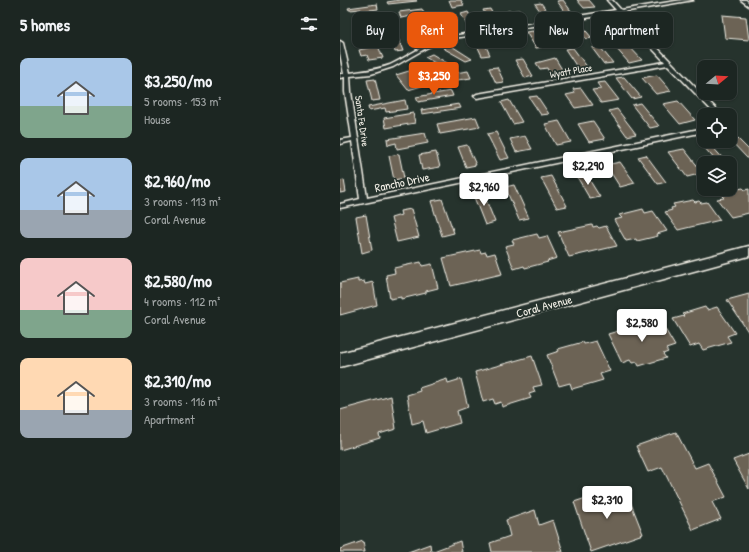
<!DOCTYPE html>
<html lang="en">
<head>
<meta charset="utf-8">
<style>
  :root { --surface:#1c2622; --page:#252e2a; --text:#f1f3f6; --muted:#a0a5a5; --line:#3a4340; --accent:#ea580c }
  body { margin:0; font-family:"Patrick Hand",sans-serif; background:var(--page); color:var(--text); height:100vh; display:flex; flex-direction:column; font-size:15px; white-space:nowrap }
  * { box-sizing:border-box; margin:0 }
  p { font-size:13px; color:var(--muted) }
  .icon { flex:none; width:22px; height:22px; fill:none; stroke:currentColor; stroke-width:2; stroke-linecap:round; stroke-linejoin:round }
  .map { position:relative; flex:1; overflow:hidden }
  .sheet { display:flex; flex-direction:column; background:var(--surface); width:340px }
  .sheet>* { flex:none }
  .guide { position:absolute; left:12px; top:12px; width:337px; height:36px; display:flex; gap:8px }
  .needle { width:26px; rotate:72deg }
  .buttons { position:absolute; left:357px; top:60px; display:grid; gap:8px }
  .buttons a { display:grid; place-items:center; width:40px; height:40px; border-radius:8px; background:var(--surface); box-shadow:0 1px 3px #0004,0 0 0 1px var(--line); font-size:20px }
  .price { position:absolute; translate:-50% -34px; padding:0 9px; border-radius:4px; background:#fff; color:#222; font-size:13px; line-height:26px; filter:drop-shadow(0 1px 2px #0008) }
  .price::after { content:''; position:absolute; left:50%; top:24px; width:12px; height:9px; margin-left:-6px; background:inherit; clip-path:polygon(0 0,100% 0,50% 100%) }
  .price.active { background:var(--accent); color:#fff }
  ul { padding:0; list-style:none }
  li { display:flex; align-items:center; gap:12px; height:100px; padding:0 20px }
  li span { display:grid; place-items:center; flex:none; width:112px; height:80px; border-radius:8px; color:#555 }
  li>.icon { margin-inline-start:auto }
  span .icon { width:48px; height:48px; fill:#fffc; stroke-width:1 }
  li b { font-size:17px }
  h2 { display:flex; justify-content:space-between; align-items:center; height:48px; padding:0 20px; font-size:17px }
  .chip { padding:0 14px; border-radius:8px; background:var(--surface); box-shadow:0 1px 3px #0004,0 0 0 1px var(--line); font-size:14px; line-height:36px }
  .chip.active { background:var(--accent); color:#fff }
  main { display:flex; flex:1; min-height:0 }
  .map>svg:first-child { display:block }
  .building { fill:#6c6355; stroke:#f4f1e8 }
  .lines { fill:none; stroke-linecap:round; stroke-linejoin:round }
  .service-casing { stroke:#f4f1e8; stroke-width:3 }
  .minor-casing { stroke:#f4f1e8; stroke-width:3 }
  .service { fill:#26332d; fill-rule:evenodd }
  .minor { fill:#26332d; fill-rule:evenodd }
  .labels { text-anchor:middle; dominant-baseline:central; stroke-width:3.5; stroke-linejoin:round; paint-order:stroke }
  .far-street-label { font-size:10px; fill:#f4f1e8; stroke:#26332d }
  .street-label { font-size:12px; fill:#f4f1e8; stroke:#26332d }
</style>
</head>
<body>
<main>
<section class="sheet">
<h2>5 homes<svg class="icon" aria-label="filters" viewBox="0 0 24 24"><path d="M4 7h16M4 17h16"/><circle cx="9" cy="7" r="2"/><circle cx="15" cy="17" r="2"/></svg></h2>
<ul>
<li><span style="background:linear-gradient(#a9c7e8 60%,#7fa58c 0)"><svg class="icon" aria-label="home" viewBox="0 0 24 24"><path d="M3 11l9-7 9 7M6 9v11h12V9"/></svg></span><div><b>$3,250/mo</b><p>5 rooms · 153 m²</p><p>House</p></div></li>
<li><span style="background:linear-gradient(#a9c7e8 65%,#9aa5b1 0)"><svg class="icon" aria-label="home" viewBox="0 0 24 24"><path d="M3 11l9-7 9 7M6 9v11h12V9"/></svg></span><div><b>$2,960/mo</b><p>3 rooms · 113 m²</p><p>Coral Avenue</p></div></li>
<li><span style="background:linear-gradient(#f6c9c9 65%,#7fa58c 0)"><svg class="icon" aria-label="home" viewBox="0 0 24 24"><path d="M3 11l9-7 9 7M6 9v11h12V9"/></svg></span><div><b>$2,580/mo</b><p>4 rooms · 112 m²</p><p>Coral Avenue</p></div></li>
<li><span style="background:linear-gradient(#ffd9b3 65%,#9aa5b1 0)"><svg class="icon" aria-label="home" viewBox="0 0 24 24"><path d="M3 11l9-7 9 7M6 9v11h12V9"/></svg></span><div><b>$2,310/mo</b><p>3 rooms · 116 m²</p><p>Apartment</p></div></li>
</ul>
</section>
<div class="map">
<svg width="409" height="552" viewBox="0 0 409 552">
  <rect width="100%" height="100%" fill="#26332d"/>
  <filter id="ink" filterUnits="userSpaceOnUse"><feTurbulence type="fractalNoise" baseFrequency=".025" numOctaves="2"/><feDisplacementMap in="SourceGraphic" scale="8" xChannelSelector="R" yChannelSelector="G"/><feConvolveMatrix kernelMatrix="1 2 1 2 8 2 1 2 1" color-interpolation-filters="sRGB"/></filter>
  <g filter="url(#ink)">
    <!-- building -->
    <path class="building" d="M60,0H76L77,1L48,4L47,2Z
      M109,0H121L124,5L112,7Z
      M223,0L231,11L225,12L217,1Z
      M237,0H249L255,7L244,8Z
      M201,3L210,15L204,16L195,4Z
      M37,4L38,9L22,11L21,9L9,10L8,8Z
      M82,9L84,14L61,18L59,12Z
      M150,9L157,22L150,23L143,10Z
      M179,10L184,17L172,19L167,11Z
      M128,12L136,26L128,27L121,14Z
      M44,14V17L16,20L15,17Z
      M382,15L406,17L409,40L385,38Z
      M265,20L277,33L265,35L254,22Z
      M100,22L106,29L94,32L87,25Z
      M42,25L43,31L22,34L21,28Z
      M235,25H241L252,38L246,39Z
      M76,28L83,39L76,40L69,29Z
      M218,28L226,39L207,41L203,35L209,34L206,30Z
      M193,31L203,47L196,48L186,32Z
      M168,36L173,44L161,46L156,38Z
      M58,38L63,51L55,52L51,39Z
      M143,40L150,55L142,56L135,41Z
      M110,45L132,59L126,61L103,48Z
      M288,45L302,60L289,63L275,47Z
      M38,46L43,58L29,60L27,55L21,56L19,50Z
      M260,47L273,63L264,64L252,48Z
      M233,48L248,68L239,70L225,49Z
      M92,54L112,66L105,69L85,57Z
      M215,58L223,71L210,74L207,68L200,69L196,63Z
      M183,59L193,76L185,78L175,60Z
      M157,67L164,82L156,83L149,68Z
      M69,71L82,86L68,90L56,75Z
      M128,71L131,78L104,82L102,75Z
      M317,75L331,91L316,94L302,78Z
      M284,77L301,97L292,99L276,78Z
      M35,79L40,100L32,101L27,80Z
      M265,82L279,100L261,103L252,90L261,89L257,83Z
      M241,88L253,105L235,108L226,95L235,93L233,89Z
      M111,91L113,96L78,102L76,97Z
      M197,96L209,114L201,115L189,97Z
      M65,100L67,109L46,112L45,108L29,111L28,107Z
      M169,100L182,122L173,124L161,102Z
      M338,101L355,120L340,124L323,104Z
      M300,103L319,126L310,128L292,105Z
      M119,104L121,108L82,114L81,110Z
      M277,109L296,134L287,136L269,111Z
      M73,113L75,123L46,128L44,118Z
      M136,117L140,127L100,134L97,124Z
      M219,121L231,142L216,145L205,124Z
      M253,121L265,139L249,142L238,124Z
      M156,132L169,158L160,160L147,134Z
      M85,133L88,143L57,149L56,143L48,145L47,139Z
      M185,136L192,149L176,152L170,139Z
      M395,136L409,150V158H407L390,140V137Z
      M369,143L387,163H378L362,145Z
      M127,145L136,165L126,167L118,147Z
      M344,149L363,173L347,177L328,152Z
      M96,152L100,167L82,170L79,155Z
      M59,154L64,178L54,180L49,156Z
      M306,155L326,182L318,184L298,157Z
      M280,162L295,183L280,187L266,165Z
      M245,173L260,197L250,199L236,175Z
      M211,176L227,206L217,208L201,178Z
      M4,180L6,192L0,193V181Z
      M174,185L189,218L179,220L165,187Z
      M403,188L405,190L409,189V213L391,217L377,199L384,198L382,196L386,195L384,192Z
      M142,190L155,222L145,225L132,192Z
      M102,199L114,233L102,236L91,201Z
      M353,200L355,202L359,201L361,203L367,202L380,220L338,230L325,212L332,210L331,208L335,207L333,204Z
      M71,209L79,237L57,242L51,218L61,215L60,211Z
      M303,209L305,213L313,211L327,231L317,234L318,236L297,241L296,239L286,241L274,220L282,218L279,215Z
      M26,215L32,250L22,253L16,217Z
      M252,225L253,227L257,226L259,228L266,226L277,246L229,257L218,232Z
      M197,234L199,238L207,236L217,258L207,261L208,262L185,268L184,266L174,269L165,246L174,244L172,240Z
      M140,250L141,253L146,252L147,255L155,253L162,274L111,286L103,258Z
      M81,262L82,266L92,264L98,288L86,291V293L61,299V297L50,299L46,275L55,273L54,268Z
      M18,279V282L24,281L25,284L33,282L37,305L0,315V283Z
      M409,294V333L387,300Z
      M365,307L367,310L377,307L395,333L387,336L391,342L363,350L359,344L350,347L333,319L344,316L342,314Z
      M319,319L335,346L326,349L328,352L323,354L326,358L299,366L297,362L292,363L290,360L282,363L268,334Z
      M256,341L270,371L260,374L263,380L232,389L230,383L219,386L207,355L219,351L218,349L243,342L244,344Z
      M192,356L202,385L193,387L195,392L189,394L191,398L162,407L161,402L155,404L153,399L143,402L135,372Z
      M107,379L108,383L121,379L128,407L117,411L120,423L86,433L83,421L72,424L67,395L80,391L79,388Z
      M51,396L56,429L39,434L40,438L0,450V410Z
      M336,432L355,468L368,463L386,497L372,502L381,519L353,530L322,467L308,472L296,446Z
      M409,454V489L393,460Z
      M273,489L278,500L288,496L303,534L251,552L234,502Z
      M195,510L199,525L213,520L223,552H152L150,543L170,536L166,520Z
      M23,541L25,552H0V549Z
      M120,541L122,552H68L90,544L91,552Z"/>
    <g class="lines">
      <!-- service casing -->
      <g class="service-casing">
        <path id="service" d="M267,0H272L281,10L342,0H353L283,12L382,115H376L328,65L137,98L134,96L137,94L325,62L279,13L107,39L88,47L53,67L31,74L10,76L11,92L27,198L364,128V132L0,208V204L20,199L12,141L0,144V140L12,138L5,92V77L0,78V74H4L0,53V41L3,43L10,73C23,71 37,70 50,65C69,56 85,43 106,37L276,10Z
          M401,0H406L409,3V6Z"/>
      </g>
      <!-- minor casing -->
      <g class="minor-casing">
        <path id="minor" d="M409,246V256L0,367V353Z"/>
      </g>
      <!-- service -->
      <use href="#service" class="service"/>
      <!-- minor -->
      <use href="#minor" class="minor"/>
    </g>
  </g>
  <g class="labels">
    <!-- far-street labels -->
    <g class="far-street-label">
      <text transform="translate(231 71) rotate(-10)">Wyatt Place</text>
      <text transform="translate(22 121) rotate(82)">Santa Fe Drive</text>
    </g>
    <!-- street labels -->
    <g class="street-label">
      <text transform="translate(62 182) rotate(-12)">Rancho Drive</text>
      <text transform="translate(204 306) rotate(-15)">Coral Avenue</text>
    </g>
  </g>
</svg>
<div class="buttons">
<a><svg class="needle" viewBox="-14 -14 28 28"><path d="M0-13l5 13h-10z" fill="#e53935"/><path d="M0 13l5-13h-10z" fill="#a0a5a5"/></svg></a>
<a><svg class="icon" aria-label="locate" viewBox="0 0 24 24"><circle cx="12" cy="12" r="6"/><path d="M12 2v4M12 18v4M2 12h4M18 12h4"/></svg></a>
<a><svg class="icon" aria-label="layers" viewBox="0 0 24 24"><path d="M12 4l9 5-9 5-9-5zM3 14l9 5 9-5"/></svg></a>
</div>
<b class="price active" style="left:94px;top:96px">$3,250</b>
<b class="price" style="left:248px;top:186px">$2,290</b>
<b class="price" style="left:144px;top:207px">$2,960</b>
<b class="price" style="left:302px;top:343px">$2,580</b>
<b class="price" style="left:267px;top:520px">$2,310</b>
<div class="guide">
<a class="chip">Buy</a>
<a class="chip active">Rent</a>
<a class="chip">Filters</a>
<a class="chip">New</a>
<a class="chip">Apartment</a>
</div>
</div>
</main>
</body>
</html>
